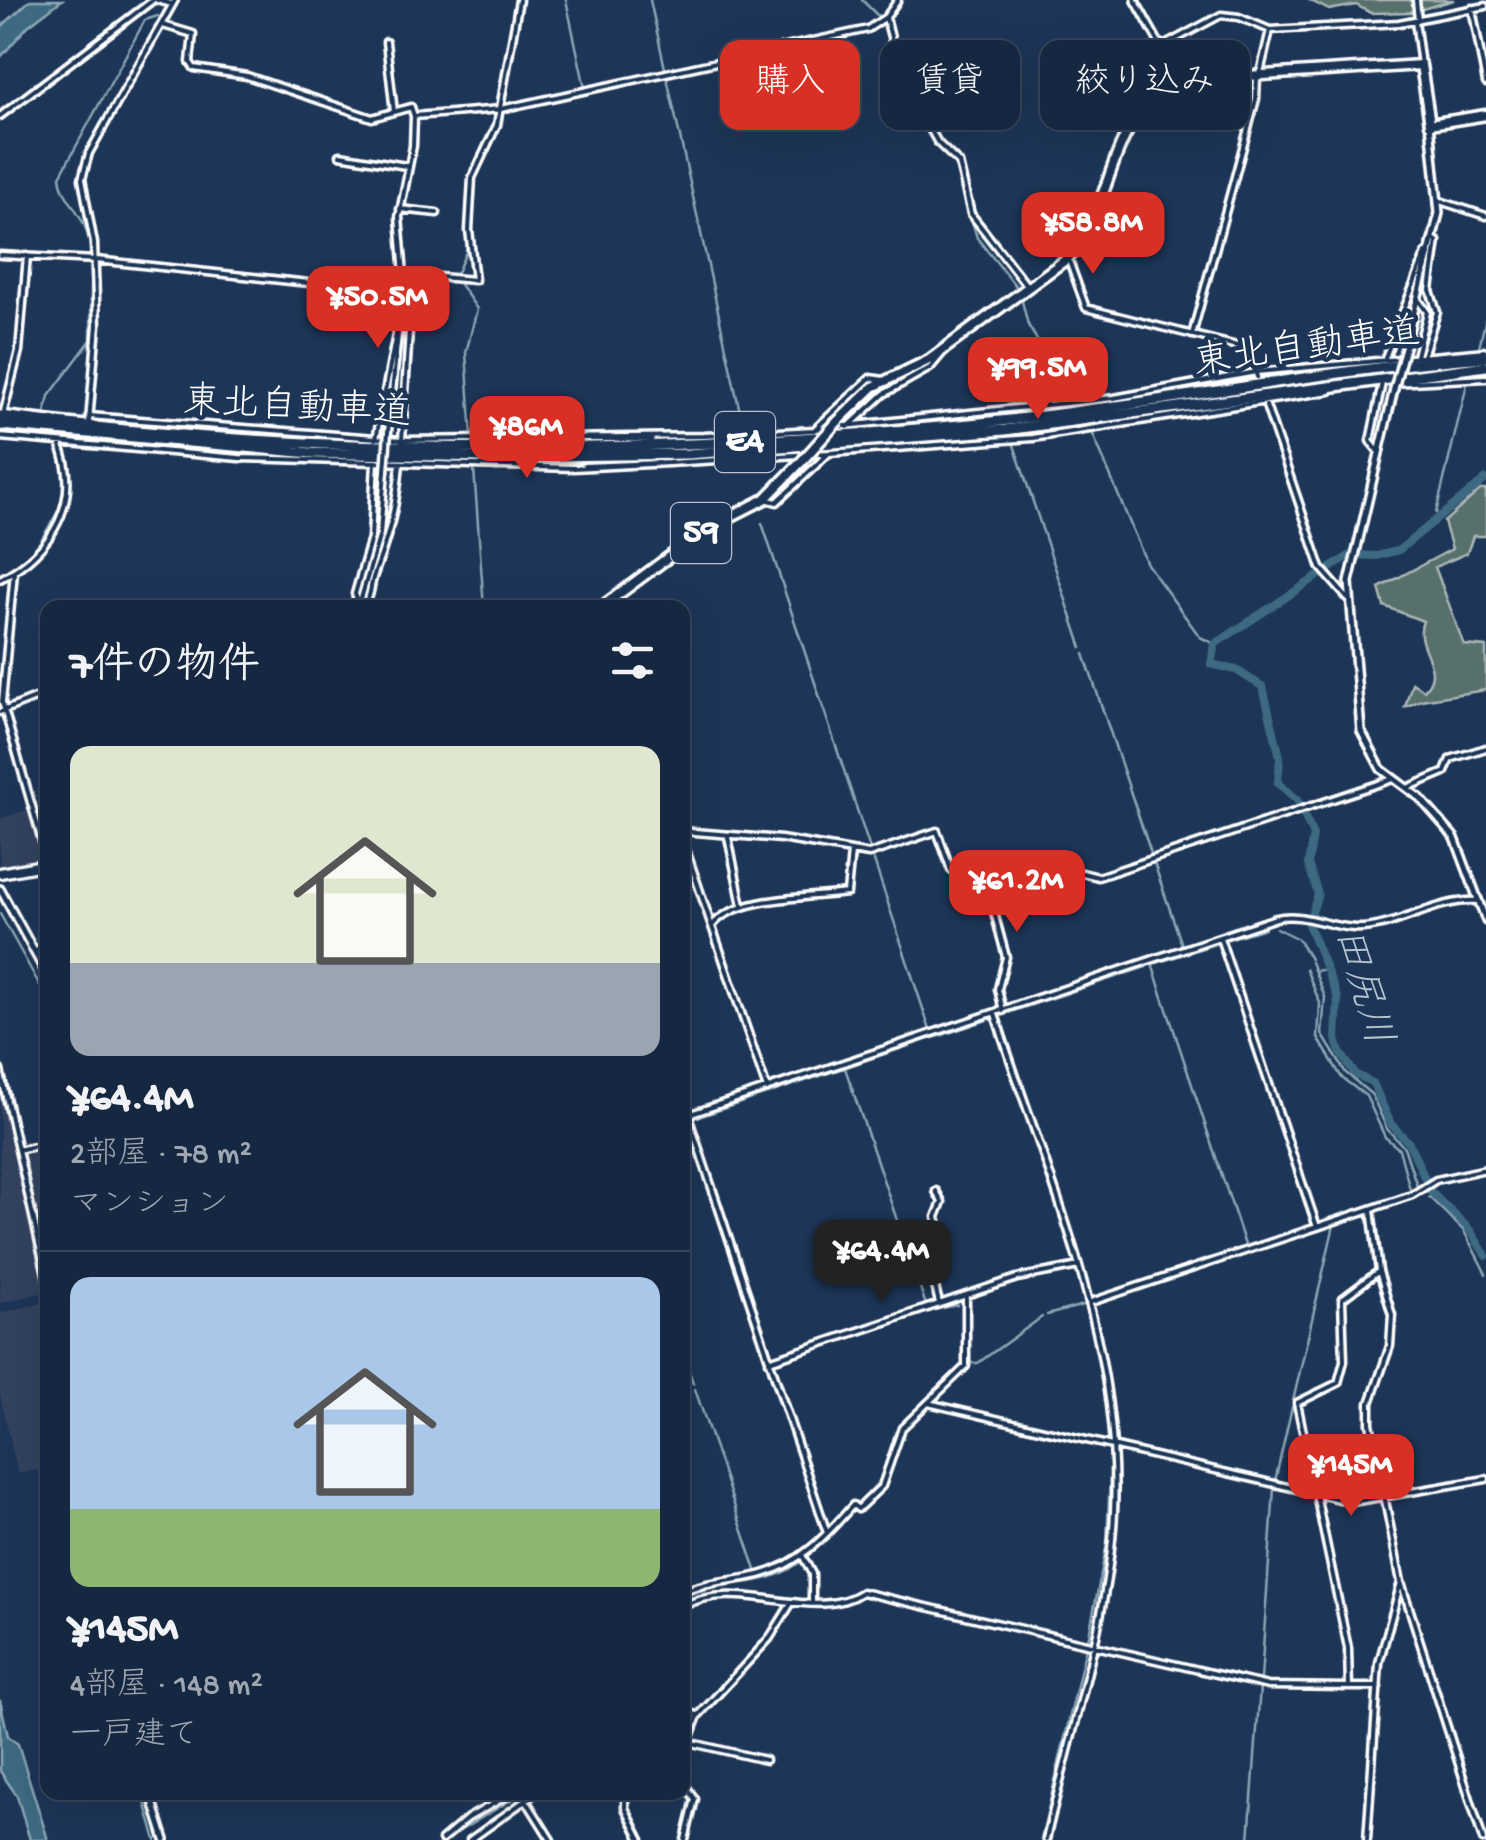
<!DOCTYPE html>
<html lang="ja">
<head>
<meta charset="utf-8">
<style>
  :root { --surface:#162841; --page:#23344c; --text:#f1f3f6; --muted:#9ea6b1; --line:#35445a; --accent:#d93025 }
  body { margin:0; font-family:"Gochi Hand","Klee One",sans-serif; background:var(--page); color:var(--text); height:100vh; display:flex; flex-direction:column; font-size:38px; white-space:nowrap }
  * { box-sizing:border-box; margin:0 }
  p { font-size:32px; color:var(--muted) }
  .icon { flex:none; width:55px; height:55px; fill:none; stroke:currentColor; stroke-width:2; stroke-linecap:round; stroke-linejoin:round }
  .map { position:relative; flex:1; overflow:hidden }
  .panel { position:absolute; left:40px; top:600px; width:650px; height:1200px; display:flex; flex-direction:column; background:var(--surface); border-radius:20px; box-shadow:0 10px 40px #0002,0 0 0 2px var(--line) }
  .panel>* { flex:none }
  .top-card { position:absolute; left:720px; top:40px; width:615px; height:90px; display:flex; gap:20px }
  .price { position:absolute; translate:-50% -85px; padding:0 22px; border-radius:20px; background:var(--accent); color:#fff; font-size:32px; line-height:65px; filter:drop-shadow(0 2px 5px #0008) }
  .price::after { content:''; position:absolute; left:50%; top:60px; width:30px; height:22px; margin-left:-15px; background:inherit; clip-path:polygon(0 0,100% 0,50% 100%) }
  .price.current { background:#222; color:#fff }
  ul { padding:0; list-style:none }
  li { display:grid; align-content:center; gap:20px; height:530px; padding:0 30px }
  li+li { border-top:2px solid var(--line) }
  li span { display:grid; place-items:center; height:310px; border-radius:20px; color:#555 }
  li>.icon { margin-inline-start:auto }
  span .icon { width:180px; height:180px; fill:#fffc; stroke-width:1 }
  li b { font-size:42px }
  h2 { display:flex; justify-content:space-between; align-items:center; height:120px; padding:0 30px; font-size:42px }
  .tag { padding:0 35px; border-radius:20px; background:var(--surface); box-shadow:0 10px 40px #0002,0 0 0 2px var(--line); font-size:35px; line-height:90px }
  .tag.current { background:var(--accent); color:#fff }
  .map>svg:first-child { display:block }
  .built { fill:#32425e }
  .green { fill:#58706c; stroke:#acb8b6; stroke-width:2.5 }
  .water { fill:#3e6a82; stroke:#8ba6b4; stroke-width:2.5 }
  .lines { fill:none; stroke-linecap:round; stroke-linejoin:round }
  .stream { stroke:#8ba6b4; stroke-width:2.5 }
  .river { stroke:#3e6a82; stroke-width:8 }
  .minor-casing { stroke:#fff; stroke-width:11 }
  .tertiary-casing { stroke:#fff; stroke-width:12 }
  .primary-casing { stroke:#fff; stroke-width:15 }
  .motorway-casing { stroke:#fff; stroke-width:16 }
  .minor { stroke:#1d3557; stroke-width:4 }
  .tertiary { stroke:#1d3557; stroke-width:5 }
  .primary { stroke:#1d3557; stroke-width:8 }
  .motorway { stroke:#1d3557; stroke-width:9 }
  .minor-bridge-casing { stroke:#fff; stroke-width:11; stroke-linecap:butt }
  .tertiary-bridge-casing { stroke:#fff; stroke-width:12; stroke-linecap:butt }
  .primary-bridge-casing { stroke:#fff; stroke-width:15; stroke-linecap:butt }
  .minor-bridge { stroke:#1d3557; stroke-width:4 }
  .tertiary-bridge { stroke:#1d3557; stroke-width:5 }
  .primary-bridge { stroke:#1d3557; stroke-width:8 }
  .labels { text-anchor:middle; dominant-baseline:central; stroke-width:9; stroke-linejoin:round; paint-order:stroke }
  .shield { fill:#1d3557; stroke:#bbc2cd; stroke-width:2.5 }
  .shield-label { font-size:35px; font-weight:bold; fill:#fff }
  .street-label { font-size:38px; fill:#fff; stroke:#1d3557 }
  .water-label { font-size:40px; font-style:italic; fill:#b2c3cd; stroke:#1d3557 }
</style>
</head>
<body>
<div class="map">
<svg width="1486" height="1840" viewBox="0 0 1486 1840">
  <rect width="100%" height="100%" fill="#1d3557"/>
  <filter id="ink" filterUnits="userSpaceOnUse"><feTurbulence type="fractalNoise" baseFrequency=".01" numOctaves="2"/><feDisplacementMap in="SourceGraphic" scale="20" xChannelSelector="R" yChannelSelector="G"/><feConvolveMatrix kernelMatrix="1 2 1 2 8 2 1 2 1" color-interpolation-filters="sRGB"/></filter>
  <g filter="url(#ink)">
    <!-- built -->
    <path class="built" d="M30,809L44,859L0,867V819Z
      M0,1090L45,1285L41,1293L0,1303Z
      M47,1146V1215L36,1218L20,1152Z
      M46,1302L47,1468L18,1474L0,1395V1313Z"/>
    <!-- green -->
    <path class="green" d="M1309,0H1454L1412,12L1371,13L1356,5L1329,10Z
      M1480,490H1486V536H1473L1467,553L1435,567L1464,645L1486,647V690L1421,700L1405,707L1412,683L1424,690C1447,667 1412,648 1423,621L1384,606L1379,588L1452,549L1444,522Z"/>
    <!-- water -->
    <path class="water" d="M30,0H62L28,26L0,58V28Z
      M0,1700L8,1736L18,1744L48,1840H30L17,1796L0,1771Z"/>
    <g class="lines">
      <!-- stream -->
      <path class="stream" d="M650,0L742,421
        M862,0L885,23L895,72L933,143L956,166L977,238L1018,289
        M503,107L585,88L566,0
        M491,135L497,112
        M91,257C90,212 61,202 60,176L145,20L158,16
        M1021,297L1028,325L1070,395
        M1479,347L1486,318
        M45,414L49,396L91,340V263
        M1092,432L1147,564L1200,637L1215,644
        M472,437L466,353L477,309L455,277L466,252L470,174L487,142
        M1013,442L1082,648
        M56,445L63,462
        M474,469L484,608
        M1436,513L1467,384
        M1438,516L1439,518
        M762,523L930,1030
        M34,552L63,503
        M0,576L12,570
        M1084,654L1152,856
        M0,914L48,1000
        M1276,928L1298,939L1310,959
        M1225,940L1265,928
        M1150,957L1182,945L1154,863
        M1311,962L1325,997L1322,1034L1346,1073L1372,1095L1387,1129L1404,1147L1418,1189
        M1157,963L1218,943
        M1152,964L1246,1248
        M1306,969L1320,1003L1318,1038L1342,1078L1366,1096L1385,1137L1399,1149L1411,1193
        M1316,971L1326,969
        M1002,1015L1146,967
        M934,1038L987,1020
        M845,1068L928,1311L957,1305
        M682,1089L690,1111
        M699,1117L932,1038
        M692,1119L829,1528
        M682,1123L685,1122
        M1421,1193L1422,1195
        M1429,1197L1464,1231L1486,1274
        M1319,1224L1389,1201
        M1287,1235L1314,1226
        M962,1304L964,1333
        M1047,1315L1087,1304
        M682,1350L693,1383
        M971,1363H978L1042,1317
        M695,1389L757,1573
        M1293,1401L1334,1225
        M1110,1435L1111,1443
        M1275,1481L1292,1407
        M858,1504L883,1477L895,1433L932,1396
        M806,1557L854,1509
        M682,1598C723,1578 769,1590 802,1560
        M1088,1640L1107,1543L1111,1449
        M1261,1679L1274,1488
        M142,1792L156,1840
        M493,1792L495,1800
        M519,1795L523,1792
        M453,1835L516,1797
        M1041,1840L1086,1647
        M1249,1840L1260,1687"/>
      <!-- river -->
      <path class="river" d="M1486,479L1399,550L1377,556L1350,555L1215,644L1211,664L1236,670L1263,687L1280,757L1278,783L1297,800L1313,835L1308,864L1318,894L1308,924L1338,998L1336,1039L1340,1052L1355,1074L1373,1083L1391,1124L1409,1143L1431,1192L1470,1230L1486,1256"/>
      <!-- minor casing -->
      <g class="minor-casing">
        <path id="minor" d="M157,0L172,4
          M1135,0L1158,41L1192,80
          M1416,0L1418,20
          M1472,8L1486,83
          M886,18L902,79L938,143L959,163L971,214L1027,286
          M1415,20L1421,65
          M163,25L193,34L190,62L194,68L247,76L372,118L411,107L414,116
          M386,42L394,112
          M1163,46L1221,15L1239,17L1270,30L1399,23L1486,6
          M1260,73L1270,30
          M0,116L153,0
          M340,155L406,166
          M1440,201L1486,216
          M400,209L437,213
          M0,255L96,260L318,284L379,272L475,280L469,230L472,178L497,125L519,0
          M1068,258L1086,308L1249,349L1257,377
          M1192,335L1256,99L1257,78
          M1416,356L1427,312L1419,301
          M1423,356L1437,312L1430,290L1437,241L1433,239
          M1384,360L1426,253
          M1393,383L1486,378
          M1266,406L1321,568L1348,599
          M4,411L19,351L27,256
          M89,416L402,440
          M89,422L97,325L94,243L82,179L89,153L175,0
          M848,427L884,394L930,368L945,350
          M816,429L1114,398L1256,372L1486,351
          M388,432L404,275L399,217L413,146L414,116L501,109L868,29L886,17L898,0
          M0,437L239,458L573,468L669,463
          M376,439L400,313L410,315L402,440L704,436L814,430L870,378L884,380
          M489,439L532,443
          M591,439H652
          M1379,452L1370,441L1382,383
          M669,463L829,453
          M495,466L532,462
          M584,466L659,463
          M765,499L777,502L829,453L1033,438L1330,391
          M14,572L2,702L48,862
          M0,579C52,552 83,500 59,443
          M360,602L380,534L385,471
          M360,608L355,594L371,538L375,462
          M361,608C373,597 369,586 375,572C389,535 397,503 400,463
          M0,712L48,693
          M1407,788L1445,772L1450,759L1486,748
          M682,831L781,839L869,854L937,831L951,870L971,873L1015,865L1027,879L1063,868L1098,877L1393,779
          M728,837L742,906
          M682,838L767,1089
          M983,871L1006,957L998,989L1003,1011
          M712,926C734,896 810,898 847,893L851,852
          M1220,938L1317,1227L1412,1195L1436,1180L1486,1169
          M36,951L48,941
          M995,1014C1047,1177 1122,1338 1114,1513C1109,1618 1069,1737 1046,1840
          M0,1070L48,1283
          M682,1098L827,1533
          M682,1117L1276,918C1305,911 1333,930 1363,928C1403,925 1438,898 1479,901
          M18,1150L48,1143
          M936,1191L942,1202L936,1217L940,1236L925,1244L939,1303
          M1371,1210L1379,1271L1392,1315L1390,1346L1370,1403V1423L1401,1582L1483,1840
          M1091,1302L1317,1227
          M769,1361L1017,1278L1079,1266
          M928,1403L1352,1502L1486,1479
          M802,1555L812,1574V1601
          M682,1592C709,1580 732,1582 759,1575C799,1565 827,1535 853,1505L858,1509L882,1486L902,1428L966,1366V1298
          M682,1607C739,1575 814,1625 862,1592L1268,1686L1349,1687
          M1378,1687H1349L1348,1648L1297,1403L1338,1383L1344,1361L1342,1299L1379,1271
          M682,1711L697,1715
          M688,1742L765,1760
          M625,1792V1808L641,1840
          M526,1800L551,1840
          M442,1840L468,1818L514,1792
          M470,1840L537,1792
          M685,1840L695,1799L684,1783L688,1742L698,1716L769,1639L792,1602
          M1367,1840L1379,1663L1401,1582"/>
      </g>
      <!-- tertiary casing -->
      <g class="tertiary-casing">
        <path id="tertiary" d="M1404,351L1439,213L1430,124
          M1394,389L1349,582L1361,731L1381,769L1420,798L1455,838L1486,921
          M0,889L48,977
          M150,1792L165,1840"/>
      </g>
      <!-- primary casing -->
      <g class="primary-casing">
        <path id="primary" d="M838,421L873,387L929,360L1068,258C1122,198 1103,97 1199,79L1421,65L1430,124L1486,115
          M600,608L708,528L765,499L801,462
          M0,873L48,864"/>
      </g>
      <!-- motorway casing -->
      <g class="motorway-casing">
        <path id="motorway" d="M0,416C331,459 668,456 1000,421C1163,404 1323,369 1486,357
          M0,425L311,453L483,457L688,454L1005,430L1486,366"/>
      </g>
      <!-- minor -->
      <use href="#minor" class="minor"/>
      <!-- tertiary -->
      <use href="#tertiary" class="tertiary"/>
      <!-- primary -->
      <use href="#primary" class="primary"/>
      <!-- motorway -->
      <use href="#motorway" class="motorway"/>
      <!-- minor-bridge casing -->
      <g class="minor-bridge-casing">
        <path id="minor-bridge" d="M385,471L388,432"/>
      </g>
      <!-- tertiary-bridge casing -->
      <g class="tertiary-bridge-casing">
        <path id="tertiary-bridge" d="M1394,389L1404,351"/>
      </g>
      <!-- primary-bridge casing -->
      <g class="primary-bridge-casing">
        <path id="primary-bridge" d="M801,462L838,421"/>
      </g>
      <!-- minor-bridge -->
      <use href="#minor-bridge" class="minor-bridge"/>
      <!-- tertiary-bridge -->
      <use href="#tertiary-bridge" class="tertiary-bridge"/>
      <!-- primary-bridge -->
      <use href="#primary-bridge" class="primary-bridge"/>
    </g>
  </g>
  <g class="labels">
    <!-- shield labels -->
    <g class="shield">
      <rect x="715" y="412" width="60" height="60" rx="8"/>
      <rect x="671" y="503" width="60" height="60" rx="8"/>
    </g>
    <g class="shield-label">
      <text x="745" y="442">E4</text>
      <text x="701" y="533">59</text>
    </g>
    <!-- street labels -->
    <g class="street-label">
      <text transform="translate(1307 350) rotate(-8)">東北自動車道</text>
      <text transform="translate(297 410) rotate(3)">東北自動車道</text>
    </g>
    <!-- water labels -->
    <g class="water-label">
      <text transform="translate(1360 987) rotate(74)">田尻川</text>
    </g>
  </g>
</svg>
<b class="price" style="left:1093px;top:277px">¥58.8M</b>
<b class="price" style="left:378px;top:351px">¥50.5M</b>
<b class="price" style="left:1038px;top:422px">¥99.5M</b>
<b class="price" style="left:527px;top:481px">¥86M</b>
<b class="price" style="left:1017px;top:935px">¥61.2M</b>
<b class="price current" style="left:882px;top:1305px">¥64.4M</b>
<b class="price" style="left:1351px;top:1519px">¥145M</b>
<div class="top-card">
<a class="tag current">購入</a>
<a class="tag">賃貸</a>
<a class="tag">絞り込み</a>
</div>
<section class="panel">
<h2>7件の物件<svg class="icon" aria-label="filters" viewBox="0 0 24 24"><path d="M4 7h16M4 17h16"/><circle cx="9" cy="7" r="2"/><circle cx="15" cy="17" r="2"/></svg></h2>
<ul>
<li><span style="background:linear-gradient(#dfe7d0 70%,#9aa5b1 0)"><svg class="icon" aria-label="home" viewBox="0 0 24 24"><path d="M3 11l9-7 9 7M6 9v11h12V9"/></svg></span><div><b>¥64.4M</b><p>2部屋 · 78 m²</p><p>マンション</p></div></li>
<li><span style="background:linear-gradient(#a9c7e8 75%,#8fb573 0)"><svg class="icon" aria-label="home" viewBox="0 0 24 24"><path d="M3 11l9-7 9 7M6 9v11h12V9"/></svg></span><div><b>¥145M</b><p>4部屋 · 148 m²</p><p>一戸建て</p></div></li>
</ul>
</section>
</div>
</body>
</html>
